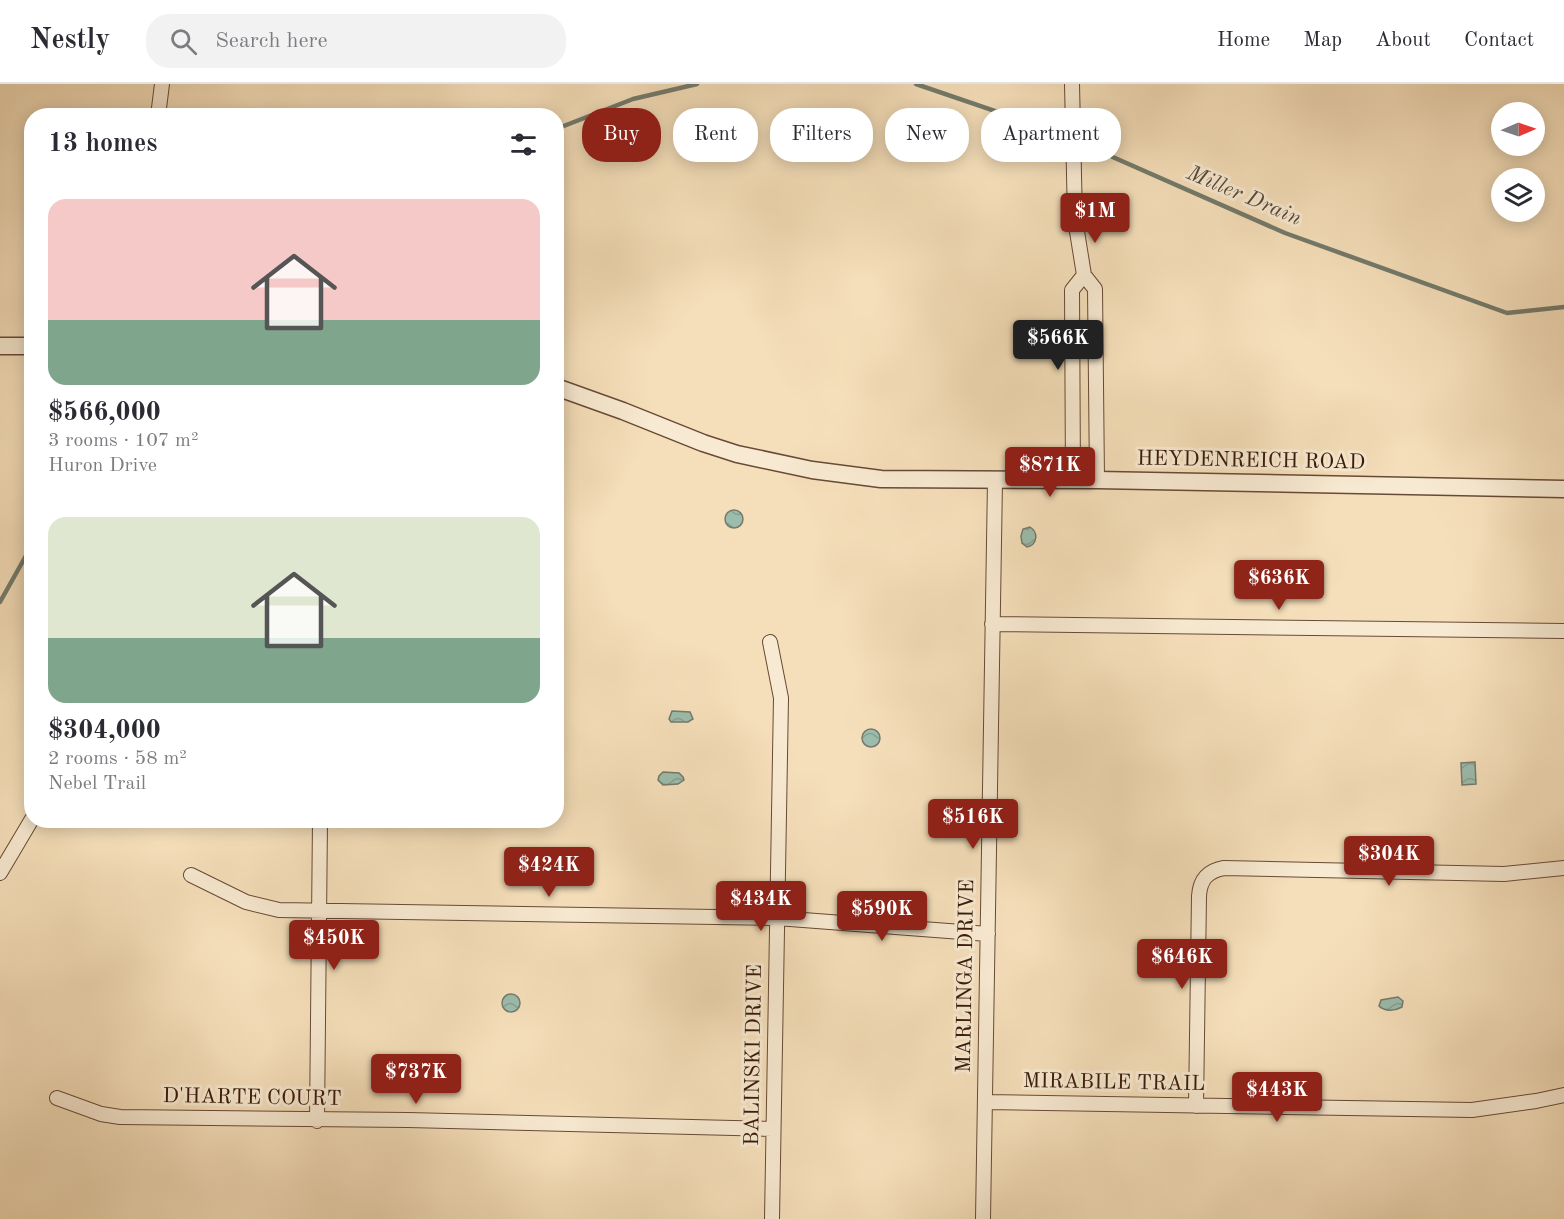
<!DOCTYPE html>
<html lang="en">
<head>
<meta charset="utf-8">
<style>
  :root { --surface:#fff; --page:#f2f2f3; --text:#2b2b33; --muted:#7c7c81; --line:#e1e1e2; --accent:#8f2418 }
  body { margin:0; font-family:"Old Standard TT",serif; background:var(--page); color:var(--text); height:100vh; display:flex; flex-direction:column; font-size:22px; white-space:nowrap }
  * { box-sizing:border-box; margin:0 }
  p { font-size:20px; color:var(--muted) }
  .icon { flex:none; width:33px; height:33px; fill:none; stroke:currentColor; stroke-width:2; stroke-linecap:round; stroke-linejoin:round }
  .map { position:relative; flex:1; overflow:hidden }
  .panel { position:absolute; left:24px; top:24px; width:540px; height:720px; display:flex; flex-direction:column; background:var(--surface); border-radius:24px; box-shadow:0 3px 15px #0003 }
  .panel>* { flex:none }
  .top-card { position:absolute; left:582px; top:24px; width:570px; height:54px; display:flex; gap:12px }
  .needle { width:39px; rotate:88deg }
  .tools { position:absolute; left:1491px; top:18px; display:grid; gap:12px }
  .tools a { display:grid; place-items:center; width:54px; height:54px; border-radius:50%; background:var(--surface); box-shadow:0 3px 15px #0003; font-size:30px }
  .price { position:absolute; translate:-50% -51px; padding:0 14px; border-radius:6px; background:var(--accent); color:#fff; font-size:20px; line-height:39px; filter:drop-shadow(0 2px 3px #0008) }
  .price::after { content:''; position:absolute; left:50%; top:36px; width:18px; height:14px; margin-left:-9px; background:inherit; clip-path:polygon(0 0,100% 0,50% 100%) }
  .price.current { background:#222; color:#fff }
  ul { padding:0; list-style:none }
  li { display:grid; align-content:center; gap:12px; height:318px; padding:0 24px }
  li span { display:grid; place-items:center; height:186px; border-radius:18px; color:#555 }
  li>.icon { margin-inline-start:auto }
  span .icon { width:108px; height:108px; fill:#fffc; stroke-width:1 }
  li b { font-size:26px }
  h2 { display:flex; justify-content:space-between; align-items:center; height:72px; padding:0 24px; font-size:26px }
  .tag { padding:0 21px; border-radius:24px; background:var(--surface); box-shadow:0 3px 15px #0003; font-size:21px; line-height:54px }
  .tag.current { background:var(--accent); color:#fff }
  header { display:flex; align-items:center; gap:36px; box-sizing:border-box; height:84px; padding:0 30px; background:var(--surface); border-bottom:2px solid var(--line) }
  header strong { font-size:28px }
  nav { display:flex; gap:33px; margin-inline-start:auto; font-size:21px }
  .search { width:420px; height:54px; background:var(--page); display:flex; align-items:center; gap:15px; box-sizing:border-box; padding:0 21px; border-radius:24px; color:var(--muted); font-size:22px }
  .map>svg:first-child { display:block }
  .water { fill:url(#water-waves); stroke:#747b6c; stroke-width:1.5 }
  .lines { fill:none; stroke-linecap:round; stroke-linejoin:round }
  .stream { stroke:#747b6c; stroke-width:4.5 }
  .minor-casing { stroke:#684a35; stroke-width:16 }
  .tertiary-casing { stroke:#684a35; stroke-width:19 }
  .minor { stroke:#f8ead2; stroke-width:14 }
  .tertiary { stroke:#f8ead2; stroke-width:16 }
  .labels { text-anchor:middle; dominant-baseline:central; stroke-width:6; stroke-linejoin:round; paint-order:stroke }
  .street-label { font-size:21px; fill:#391909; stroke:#f8ead2 }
  .water-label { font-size:22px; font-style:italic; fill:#574a3b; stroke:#f8ead2 }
</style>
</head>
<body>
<header>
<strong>Nestly</strong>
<div class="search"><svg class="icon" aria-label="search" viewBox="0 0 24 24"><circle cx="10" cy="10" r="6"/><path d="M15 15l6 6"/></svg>Search here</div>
<nav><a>Home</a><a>Map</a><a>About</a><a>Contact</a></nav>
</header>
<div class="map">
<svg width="1564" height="1135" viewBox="0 0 1564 1135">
  <defs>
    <pattern id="water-waves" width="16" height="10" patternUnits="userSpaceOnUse" patternTransform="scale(1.5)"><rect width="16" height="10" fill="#9cbdae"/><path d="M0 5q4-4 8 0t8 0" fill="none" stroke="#87a294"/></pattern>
  </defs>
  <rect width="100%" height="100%" fill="#f5dfba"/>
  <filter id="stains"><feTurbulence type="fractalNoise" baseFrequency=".00333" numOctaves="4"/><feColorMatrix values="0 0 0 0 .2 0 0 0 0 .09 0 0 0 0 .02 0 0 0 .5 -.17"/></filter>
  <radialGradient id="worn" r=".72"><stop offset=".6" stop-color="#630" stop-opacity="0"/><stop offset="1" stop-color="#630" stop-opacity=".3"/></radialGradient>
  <!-- water -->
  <path class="water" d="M725 435a9 9 0 1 1 18 0a9 9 0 1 1-18 0Z
    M1030,443C1039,449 1037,461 1027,463L1022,459L1021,452L1023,445Z
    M672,627L690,628L693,635L688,638H671L669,635Z
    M862 654a9 9 0 1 1 18 0a9 9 0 1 1-18 0Z
    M1475,678L1476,700L1462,701L1461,679Z
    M663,688L679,689L683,693L684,696L678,700L663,701L658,696L659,692Z
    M502 919a9 9 0 1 1 18 0a9 9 0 1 1-18 0Z
    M1398,913L1403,917L1402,923C1395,927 1385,928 1379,922L1381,916Z"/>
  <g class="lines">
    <!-- stream -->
    <path class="stream" d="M916,0L1056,48L1285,149L1507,229L1564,223
      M556,45L633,15L697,0
      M0,518L32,461"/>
    <!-- minor casing -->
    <g class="minor-casing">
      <path id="minor" d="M1072,0L1075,135L1084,191L1095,205L1097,396
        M158,32L162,0
        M1073,397L1072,206L1084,191
        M992,540L1564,547
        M770,558L781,614L772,1135
        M0,789L32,735
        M191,791L246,818L279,826L777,834L988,850
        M57,1014L101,1030L120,1033L408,1036L773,1045
        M986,1018L1472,1026L1536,1017L1564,1011
        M1196,1022L1199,812C1200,796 1207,787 1224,784L1504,790L1564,784
        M317,1037L320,736
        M983,1135L995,397"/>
    </g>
    <!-- tertiary casing -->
    <g class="tertiary-casing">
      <path id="tertiary" d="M0,262H32
        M556,303L623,327L703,359L737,370L812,386L881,395L1097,396L1564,405"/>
    </g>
    <!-- minor -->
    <use href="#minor" class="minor"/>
    <!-- tertiary -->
    <use href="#tertiary" class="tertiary"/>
  </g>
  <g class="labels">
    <!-- street labels -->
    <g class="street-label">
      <text transform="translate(1251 377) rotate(1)">HEYDENREICH ROAD</text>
      <text transform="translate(966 892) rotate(-89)">MARLINGA DRIVE</text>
      <text transform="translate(754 971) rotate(-89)">BALINSKI DRIVE</text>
      <text transform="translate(1114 999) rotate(1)">MIRABILE TRAIL</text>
      <text transform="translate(252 1014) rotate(1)">D'HARTE COURT</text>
    </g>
    <!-- water labels -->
    <g class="water-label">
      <text transform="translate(1244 112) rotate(23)">Miller Drain</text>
    </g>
  </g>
  <rect width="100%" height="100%" filter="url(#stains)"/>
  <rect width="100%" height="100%" fill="url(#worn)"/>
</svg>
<div class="tools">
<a><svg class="needle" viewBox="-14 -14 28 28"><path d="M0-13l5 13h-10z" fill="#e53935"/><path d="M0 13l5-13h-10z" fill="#7c7c81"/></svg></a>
<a><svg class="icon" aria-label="layers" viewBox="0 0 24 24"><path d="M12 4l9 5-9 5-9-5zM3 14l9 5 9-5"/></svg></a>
</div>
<b class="price" style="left:1095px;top:160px">$1M</b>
<b class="price current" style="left:1058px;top:287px">$566K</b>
<b class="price" style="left:1050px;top:414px">$871K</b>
<b class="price" style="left:1279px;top:527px">$636K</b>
<b class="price" style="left:973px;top:766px">$516K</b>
<b class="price" style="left:1389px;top:803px">$304K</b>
<b class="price" style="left:549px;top:814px">$424K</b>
<b class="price" style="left:761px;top:848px">$434K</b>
<b class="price" style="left:882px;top:858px">$590K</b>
<b class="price" style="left:334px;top:887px">$450K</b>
<b class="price" style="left:1182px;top:906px">$646K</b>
<b class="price" style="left:416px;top:1021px">$737K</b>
<b class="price" style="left:1277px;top:1039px">$443K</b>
<div class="top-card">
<a class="tag current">Buy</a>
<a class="tag">Rent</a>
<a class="tag">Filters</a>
<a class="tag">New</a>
<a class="tag">Apartment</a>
</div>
<section class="panel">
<h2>13 homes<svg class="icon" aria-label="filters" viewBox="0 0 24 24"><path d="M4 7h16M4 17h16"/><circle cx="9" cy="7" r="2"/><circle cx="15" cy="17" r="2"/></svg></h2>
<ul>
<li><span style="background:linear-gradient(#f6c9c9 65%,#7fa58c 0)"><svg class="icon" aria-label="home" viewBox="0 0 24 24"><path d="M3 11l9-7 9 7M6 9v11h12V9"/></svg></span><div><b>$566,000</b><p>3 rooms · 107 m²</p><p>Huron Drive</p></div></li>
<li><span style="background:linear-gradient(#dfe7d0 65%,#7fa58c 0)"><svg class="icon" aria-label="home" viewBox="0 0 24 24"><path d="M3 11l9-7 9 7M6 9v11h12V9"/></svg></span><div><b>$304,000</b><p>2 rooms · 58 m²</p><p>Nebel Trail</p></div></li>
</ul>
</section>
</div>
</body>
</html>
